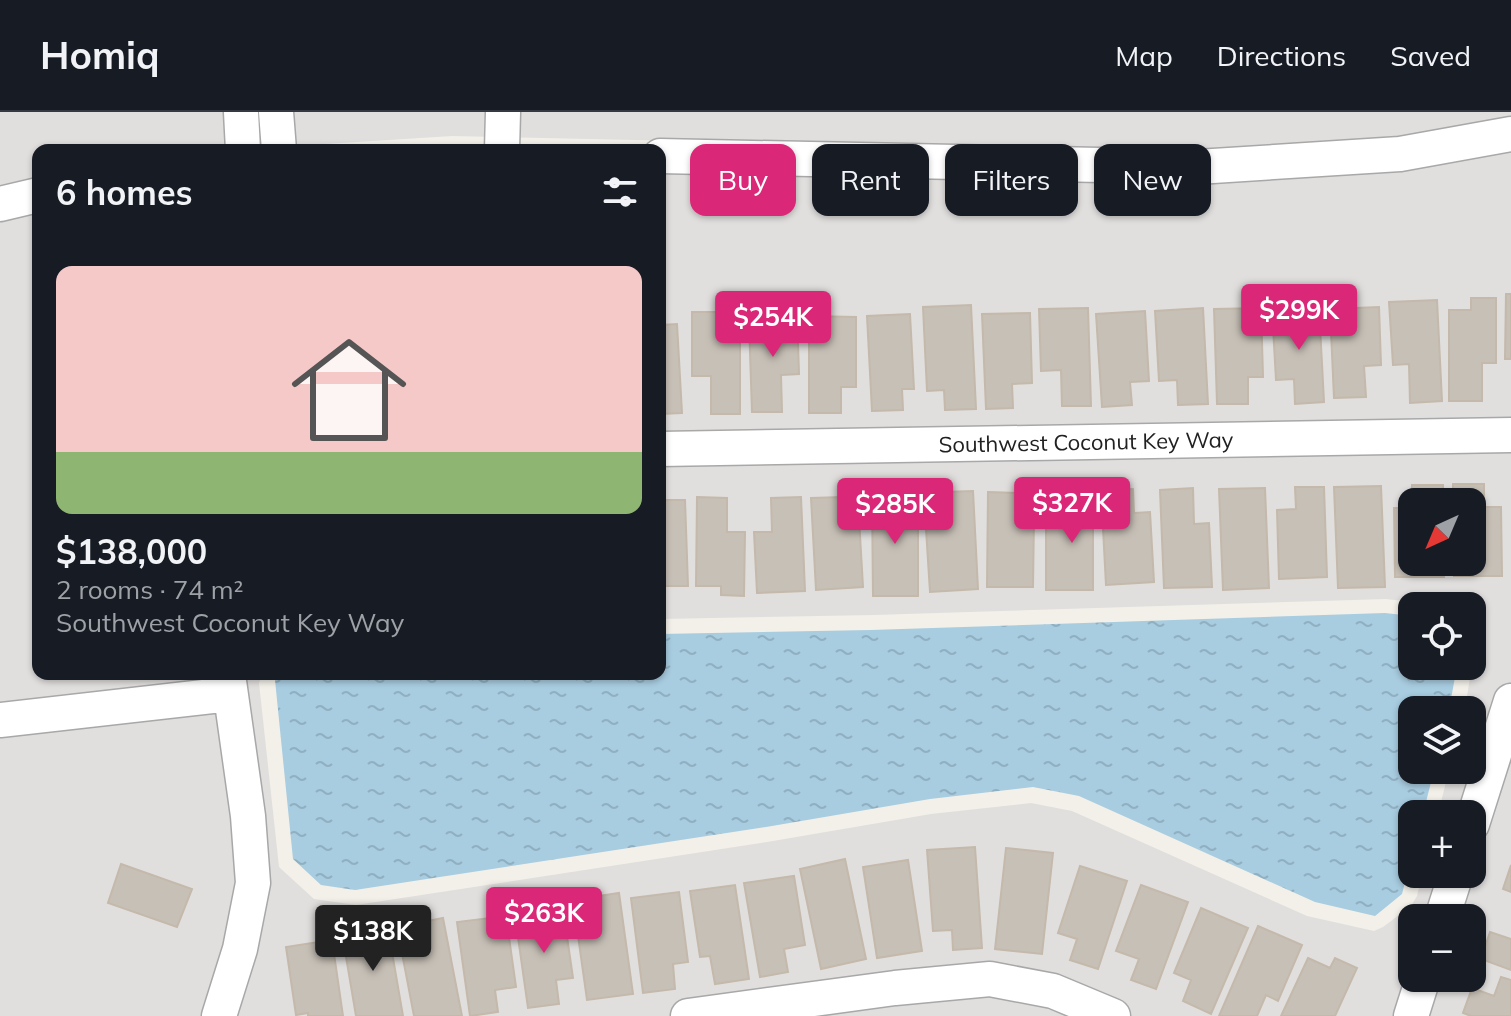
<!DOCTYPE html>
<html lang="en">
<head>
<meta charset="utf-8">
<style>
  :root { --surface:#171b24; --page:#242831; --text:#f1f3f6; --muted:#9ea1a6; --line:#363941; --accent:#db2777 }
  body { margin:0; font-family:Mulish,sans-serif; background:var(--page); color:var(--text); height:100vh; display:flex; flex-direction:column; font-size:30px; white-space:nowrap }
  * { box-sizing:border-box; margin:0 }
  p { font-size:26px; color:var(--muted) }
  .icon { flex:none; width:44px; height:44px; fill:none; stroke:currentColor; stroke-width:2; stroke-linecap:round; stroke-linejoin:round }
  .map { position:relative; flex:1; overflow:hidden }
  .details { position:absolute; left:32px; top:32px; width:634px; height:536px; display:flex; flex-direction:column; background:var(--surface); border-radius:16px; box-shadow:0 2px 6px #0004 }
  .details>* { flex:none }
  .top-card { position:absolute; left:690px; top:32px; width:700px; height:72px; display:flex; gap:16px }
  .needle { width:52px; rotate:224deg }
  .controls { position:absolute; left:1398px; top:376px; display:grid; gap:16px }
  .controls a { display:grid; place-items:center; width:88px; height:88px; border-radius:16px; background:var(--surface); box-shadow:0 2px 6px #0004; font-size:40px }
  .price { position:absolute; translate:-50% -68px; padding:0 18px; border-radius:8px; background:var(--accent); color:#fff; font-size:26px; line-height:52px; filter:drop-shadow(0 2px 4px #0008) }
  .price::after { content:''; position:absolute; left:50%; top:48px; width:24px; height:18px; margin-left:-12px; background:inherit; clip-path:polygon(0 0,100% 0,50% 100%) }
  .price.selected { background:#222; color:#fff }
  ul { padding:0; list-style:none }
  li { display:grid; align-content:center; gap:16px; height:424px; padding:0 24px }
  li+li { border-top:2px solid var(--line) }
  li span { display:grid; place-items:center; height:248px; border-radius:16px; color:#555 }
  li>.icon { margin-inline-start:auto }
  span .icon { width:144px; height:144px; fill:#fffc; stroke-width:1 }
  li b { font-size:34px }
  h2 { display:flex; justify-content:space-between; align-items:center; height:96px; padding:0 24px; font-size:34px }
  .pill { padding:0 28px; border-radius:16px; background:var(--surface); box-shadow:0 2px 6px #0004; font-size:28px; line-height:72px }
  .pill.selected { background:var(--accent); color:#fff }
  header { display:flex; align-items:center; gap:48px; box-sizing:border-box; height:112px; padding:0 40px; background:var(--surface); border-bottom:2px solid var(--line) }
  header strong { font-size:38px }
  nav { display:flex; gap:44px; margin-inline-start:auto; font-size:28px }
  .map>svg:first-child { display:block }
  .residential { fill:#e0dfde; fill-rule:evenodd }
  .water { fill:url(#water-ripples) }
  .building { fill:#c7c0b7; stroke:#c4b9aa; stroke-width:2 }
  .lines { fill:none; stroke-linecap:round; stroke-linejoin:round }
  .minor-casing { stroke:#a8a8a8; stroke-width:37 }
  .minor { stroke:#fff; stroke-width:34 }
  .labels { text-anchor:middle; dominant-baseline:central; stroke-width:6; stroke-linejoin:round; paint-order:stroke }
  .street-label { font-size:22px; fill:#212121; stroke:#fff }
</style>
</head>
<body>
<header>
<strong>Homiq</strong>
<nav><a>Map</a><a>Directions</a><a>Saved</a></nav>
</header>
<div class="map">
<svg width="1511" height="904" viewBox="0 0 1511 904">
  <defs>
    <pattern id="water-ripples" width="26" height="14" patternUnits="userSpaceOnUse" patternTransform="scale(2)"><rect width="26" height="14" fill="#a8cce0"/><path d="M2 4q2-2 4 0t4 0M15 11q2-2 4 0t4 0" fill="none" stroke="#90afc0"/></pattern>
  </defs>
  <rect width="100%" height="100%" fill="#f2f0e8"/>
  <!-- residential -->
  <path class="residential" d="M0,0H1511V7L1399,27L1198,40L452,24L230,38H38V67L0,77Z
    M1511,37V904H0V107L38,98V562H262L259,571L279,755L314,787L356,793L767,730L931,702L1031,691L1072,699L1307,804L1374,819L1383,815L1411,794L1417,784L1422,762H1472V702H1438L1449,658H1472V598H1465L1475,532L1472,521V494H1444L1386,487L873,503L660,507V59ZM1412,390H1472V450H1412ZM1412,806H1472V866H1412Z"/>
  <!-- water -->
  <path class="water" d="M1385,501L1412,504V554H1457L1449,598H1412V658H1434L1423,702H1412V743L1402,782L1375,804L1315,790L1079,684L1033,675L930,687L766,715L355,778L321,773L293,747L275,568L276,562H660V522L871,518Z"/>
  <!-- building -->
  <path class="building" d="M1506,182H1511V247H1505Z
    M1471,186H1496V251H1482V289H1449V198H1471Z
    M1437,188L1442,289L1410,291L1409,252L1393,253L1389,190Z
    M971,193L976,297L945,298L944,278L927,279L923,195Z
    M1319,195L1324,290L1295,292L1294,267L1276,268L1272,197Z
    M1379,195L1381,253L1364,254L1366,285L1334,286L1330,197Z
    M1088,196L1091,294H1062L1061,258L1041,259L1039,197Z
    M1203,196L1208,292L1178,293L1177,268L1159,269L1155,199Z
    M1261,196L1263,265H1248V292H1217L1214,197Z
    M771,199H797L799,262L781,263L782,300H752L749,210L772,209Z
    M1145,199L1149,269L1130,270L1132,293L1102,295L1096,202Z
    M692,200H740V302H711V264H692Z
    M1030,201L1032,271L1012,272L1013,296L986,297L982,202Z
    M910,202L914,277H902L903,298L872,299L867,204Z
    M809,204L856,205V275H841V301H809Z
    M677,212L682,301L660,302V213Z
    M1453,372H1484V395H1501L1502,464H1454V450H1472V390H1453Z
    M1412,373H1443V390H1412V450H1443L1444,465H1395L1394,396H1412Z
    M1381,374L1385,475L1338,476L1334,375Z
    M1295,375H1324L1327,465L1279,467L1277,398L1296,397Z
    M1193,376L1194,412L1209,411L1212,475L1164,476L1160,378Z
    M1265,376L1269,476L1223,478L1219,377Z
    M1133,377L1134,401L1150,400L1154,470L1106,473L1101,379Z
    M973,379L978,477L930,480L926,417L946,416L944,380Z
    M1063,379H1093V478H1046V415H1063Z
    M988,380L1020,381V403L1034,404L1033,475H987Z
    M872,384H918V484H873Z
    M697,385L727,386V420H745L744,484L721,483V474H696Z
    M801,385L805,479L757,481L754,420H772L771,386Z
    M842,385L843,407L859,406L863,475L816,478L811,386Z
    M660,388H685L688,474H660Z
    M86,562H136L86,565Z
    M975,735L982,836L953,838L952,818L933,819L927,738Z
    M1006,736L1053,741L1042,842L995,837Z
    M845,747L866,847L821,857L800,757Z
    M908,748L922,839L877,846L863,755Z
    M121,752L192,777L177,815L108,791Z
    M1511,753V780L1503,777Z
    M1080,754L1127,769L1098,857L1070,848L1077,827L1058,821Z
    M794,764L805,833L784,837L788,860L760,865L744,771Z
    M735,773L749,867L715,872L710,844L700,845L690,779Z
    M1141,773L1188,790L1156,877L1131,868L1139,847L1116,839Z
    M679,780L688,850L673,852L675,877L643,881L631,786Z
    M619,781L633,882L587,888L573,788Z
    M1201,796L1248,816L1211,902L1183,889L1191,868L1174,861Z
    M563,797L573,866L556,868L559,892L528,896L515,804Z
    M506,804L516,875L495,878L498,900L470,904L457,810Z
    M443,806L462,904H414L397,815Z
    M387,811L403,904H356L343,827L362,824L360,815Z
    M1258,814L1302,833L1278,889L1266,883L1257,904H1219Z
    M1490,820L1511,827V858L1481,847Z
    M332,828L343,904H308V901L296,903L286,835Z
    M1308,846L1330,856L1335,846L1357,856L1335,904H1281Z
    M1501,865L1511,868V904H1471L1463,901L1472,876L1494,884Z"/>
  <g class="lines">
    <!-- minor casing -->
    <g class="minor-casing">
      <path id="minor" d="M241,0L243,38
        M276,0L279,38
        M502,38L503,0
        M660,44L1197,55L1400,42L1511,22
        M0,92L38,83
        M660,337L1511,323
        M0,608L230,582
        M1472,712L1511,589
        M1442,806L1456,762
        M219,904L240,837L253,771L248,704L228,562
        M688,904L895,876L990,867L1053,879L1113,904
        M1411,904L1423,866"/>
    </g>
    <!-- minor -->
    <use href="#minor" class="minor"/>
  </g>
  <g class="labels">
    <!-- street labels -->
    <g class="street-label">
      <text transform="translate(1086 330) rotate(-1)">Southwest Coconut Key Way</text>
    </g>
  </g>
</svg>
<div class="controls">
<a><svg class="needle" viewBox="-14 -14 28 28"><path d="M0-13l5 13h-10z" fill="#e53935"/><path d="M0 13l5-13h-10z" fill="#9ea1a6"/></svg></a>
<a><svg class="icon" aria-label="locate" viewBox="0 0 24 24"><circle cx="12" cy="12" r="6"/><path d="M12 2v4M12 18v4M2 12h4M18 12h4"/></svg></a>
<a><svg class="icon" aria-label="layers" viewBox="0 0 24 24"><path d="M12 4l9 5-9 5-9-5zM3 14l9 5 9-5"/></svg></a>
<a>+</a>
<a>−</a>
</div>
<b class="price" style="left:1299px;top:240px">$299K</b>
<b class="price" style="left:773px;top:247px">$254K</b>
<b class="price" style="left:1072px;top:433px">$327K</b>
<b class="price" style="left:895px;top:434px">$285K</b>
<b class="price" style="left:544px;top:843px">$263K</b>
<b class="price selected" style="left:373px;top:861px">$138K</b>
<div class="top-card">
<a class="pill selected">Buy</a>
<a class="pill">Rent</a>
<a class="pill">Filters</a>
<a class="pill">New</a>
</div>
<section class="details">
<h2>6 homes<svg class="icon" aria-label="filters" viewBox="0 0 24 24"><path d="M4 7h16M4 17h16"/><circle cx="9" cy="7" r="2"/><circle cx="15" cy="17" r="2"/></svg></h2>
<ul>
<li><span style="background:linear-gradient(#f6c9c9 75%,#8fb573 0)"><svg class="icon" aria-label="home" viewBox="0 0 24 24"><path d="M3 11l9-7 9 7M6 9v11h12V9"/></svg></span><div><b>$138,000</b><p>2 rooms · 74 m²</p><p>Southwest Coconut Key Way</p></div></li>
</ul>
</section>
</div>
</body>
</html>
